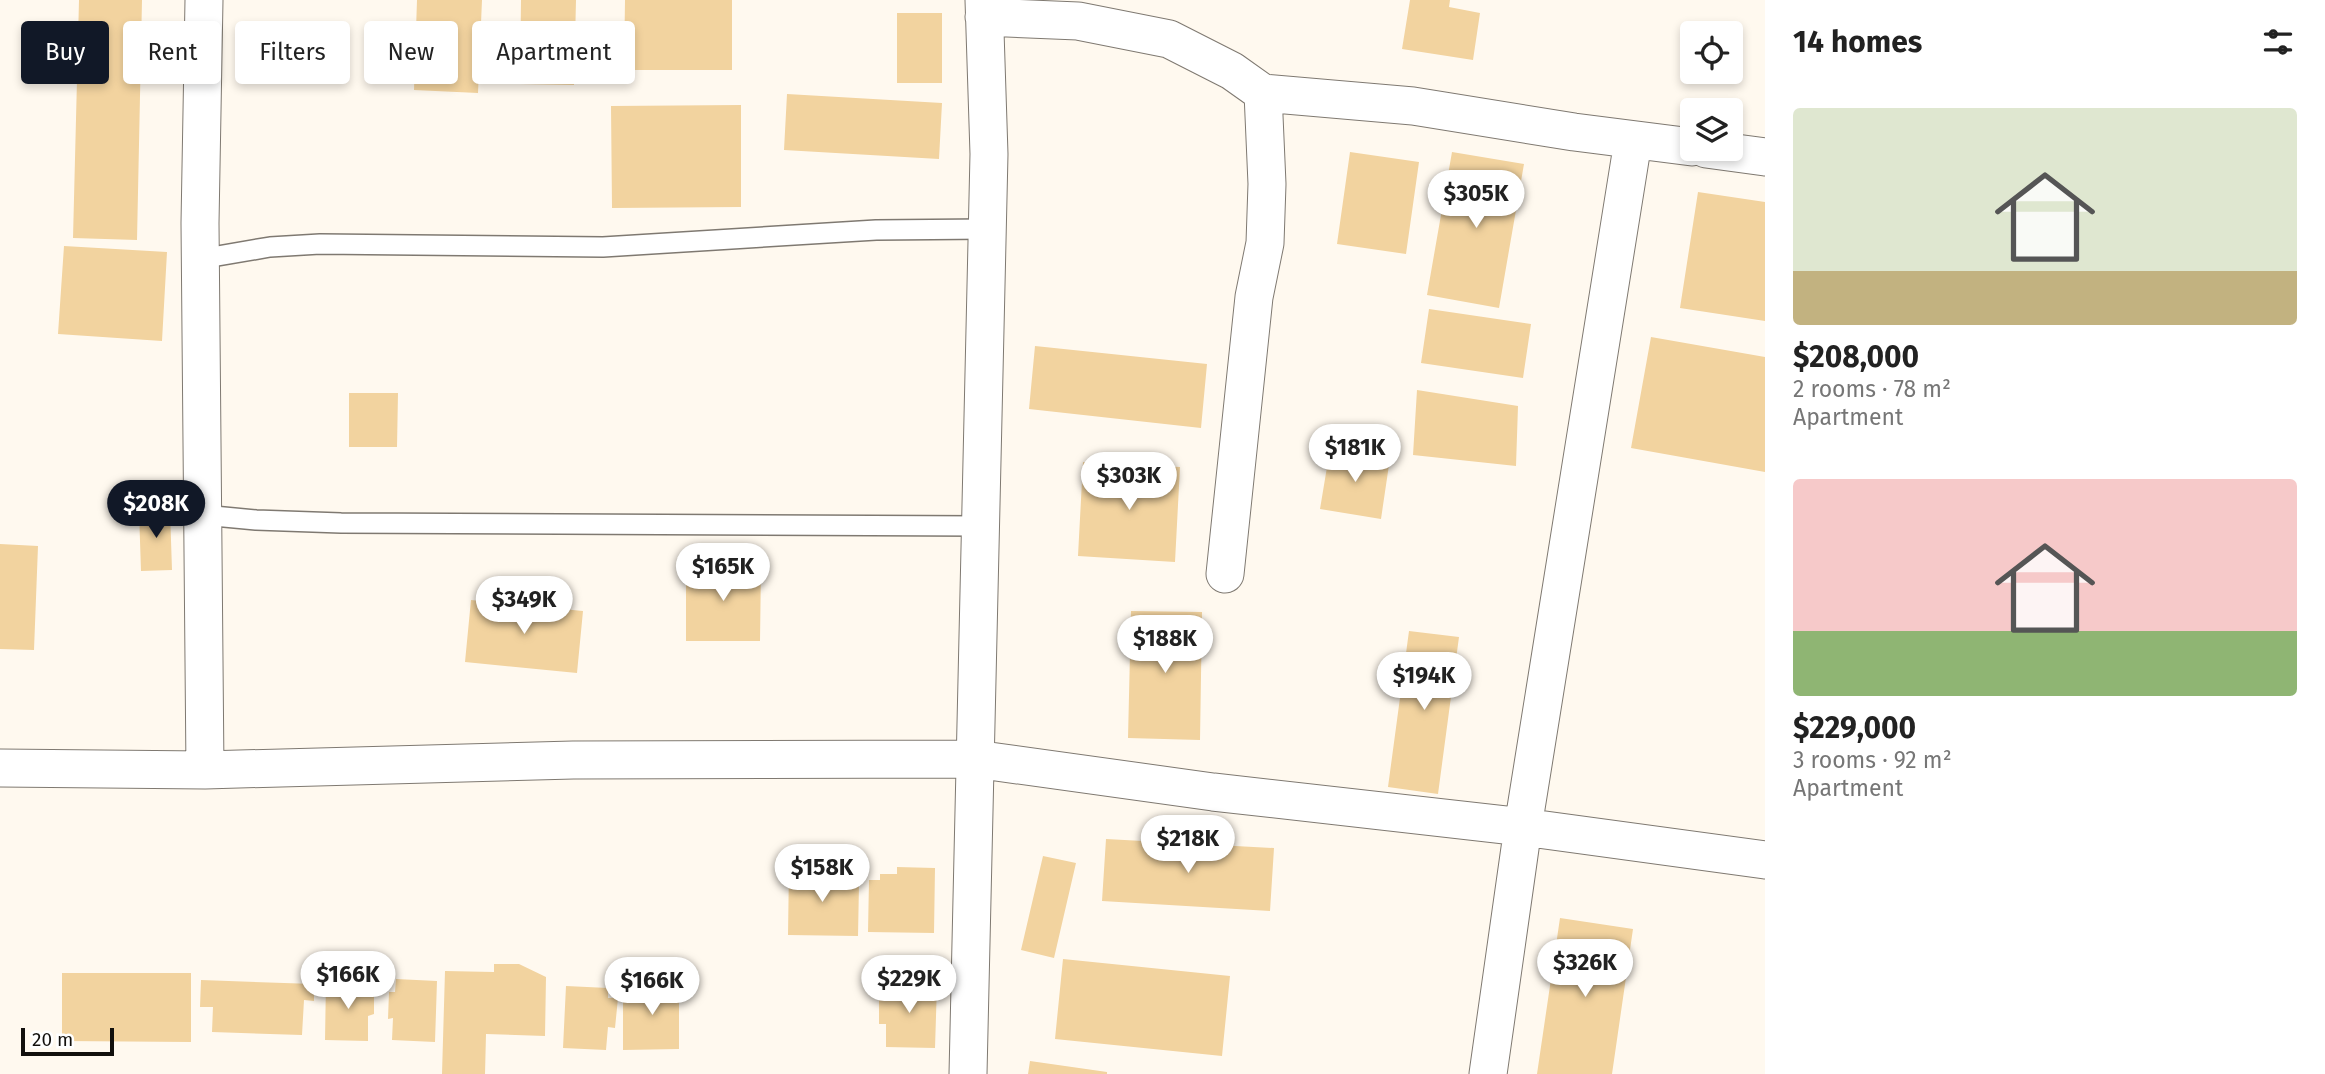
<!DOCTYPE html>
<html lang="en">
<head>
<meta charset="utf-8">
<style>
  :root { --surface:#fff; --page:#f6f6f6; --text:#222; --muted:#767676; --accent:#111827 }
  body { margin:0; font-family:"Fira Sans",sans-serif; background:var(--page); color:var(--text); height:100vh; display:flex; flex-direction:column; font-size:26px; white-space:nowrap }
  * { box-sizing:border-box; margin:0 }
  p { font-size:23px; color:var(--muted) }
  .icon { flex:none; width:38px; height:38px; fill:none; stroke:currentColor; stroke-width:2; stroke-linecap:round; stroke-linejoin:round }
  .map { position:relative; flex:1; overflow:hidden }
  .sheet { display:flex; flex-direction:column; background:var(--surface); width:560px }
  .sheet>* { flex:none }
  .guide { position:absolute; left:21px; top:21px; width:665px; height:63px; display:flex; gap:14px }
  .tools { position:absolute; left:1680px; top:21px; display:grid; gap:14px }
  .tools a { display:grid; place-items:center; width:63px; height:63px; border-radius:7px; background:var(--surface); box-shadow:0 4px 10px #0003; font-size:35px }
  .scale { position:absolute; left:21px; bottom:18px; width:93px; box-sizing:border-box; padding-left:7px; border:4px solid #12100d; border-top:0; font-size:19px; line-height:24px; white-space:nowrap; color:#12100d; -webkit-text-stroke:5px #fff; paint-order:stroke }
  .price { position:absolute; translate:-50% -60px; padding:0 16px; border-radius:24px; background:#fff; color:#222; font-size:23px; line-height:46px; filter:drop-shadow(0 2px 4px #0008) }
  .price::after { content:''; position:absolute; left:50%; top:42px; width:21px; height:16px; margin-left:-10px; background:inherit; clip-path:polygon(0 0,100% 0,50% 100%) }
  .price.on { background:var(--accent); color:#fff }
  ul { padding:0; list-style:none }
  li { display:grid; align-content:center; gap:14px; height:371px; padding:0 28px }
  li span { display:grid; place-items:center; height:217px; border-radius:7px; color:#555 }
  li>.icon { margin-inline-start:auto }
  span .icon { width:126px; height:126px; fill:#fffc; stroke-width:1 }
  li b { font-size:30px }
  h2 { display:flex; justify-content:space-between; align-items:center; height:84px; padding:0 28px; font-size:30px }
  .chip { padding:0 24px; border-radius:7px; background:var(--surface); box-shadow:0 4px 10px #0003; font-size:24px; line-height:63px }
  .chip.on { background:var(--accent); color:#fff }
  main { display:flex; flex:1; min-height:0 }
  .map>svg:first-child { display:block }
  .building { fill:#f2d39f }
  .lines { fill:none; stroke-linecap:round; stroke-linejoin:round }
  .service-casing { stroke:#7f7971; stroke-width:22 }
  .minor-casing { stroke:#7f7971; stroke-width:39 }
  .service { stroke:#fff; stroke-width:19 }
  .minor { stroke:#fff; stroke-width:37 }
</style>
</head>
<body>
<main>
<div class="map">
<svg width="1765" height="1074" viewBox="0 0 1765 1074">
  <rect width="100%" height="100%" fill="#fff9ef"/>
  <!-- building -->
  <path class="building" d="M79,0H142L137,240L73,238Z
    M417,0H482L478,93L414,90Z
    M521,0H576L574,85L520,84Z
    M625,0H732V70H624Z
    M1410,0H1450L1449,7L1480,13L1473,60L1402,49Z
    M897,13H942V83H897Z
    M787,94L942,103L939,159L784,150Z
    M741,105V207L612,208L611,106Z
    M1350,152L1419,162L1406,254L1337,244Z
    M1452,152L1524,164L1499,308L1427,295Z
    M1698,192L1765,202V321L1680,308Z
    M64,246L167,252L162,341L58,334Z
    M1429,309L1531,324L1523,378L1421,363Z
    M1651,337L1765,357V472L1631,448Z
    M1035,346L1207,364L1201,428L1029,409Z
    M1417,390L1518,406L1516,466L1413,455Z
    M349,393H398L397,447H349Z
    M1330,449L1390,458L1381,519L1320,509Z
    M1083,462L1180,467L1175,562L1078,556Z
    M170,510L172,570L141,571L139,511Z
    M0,544L38,546L34,650L0,649Z
    M686,564L761,565L760,641H686Z
    M471,600L583,611L577,673L465,662Z
    M1131,611L1202,612L1200,740L1128,738Z
    M1409,631L1459,637L1438,794L1388,787Z
    M1106,839L1274,848L1270,911L1102,901Z
    M1043,856L1076,863L1054,958L1021,950Z
    M789,867H823L826,874L844,875L843,884H859L858,936L788,935Z
    M897,867L935,868L934,933L868,932L869,880H880V874H897Z
    M1560,918L1633,929L1612,1074H1537Z
    M1063,959L1230,976L1222,1056L1055,1039Z
    M494,964H519L546,977L545,1036L486,1034L485,1074H442L445,971L494,972Z
    M62,973H191V1042L62,1041Z
    M396,979L437,981L435,1042L392,1040L393,1018L388,1019L389,992H395Z
    M201,980L314,984V1001L304,1000L302,1035L212,1032L213,1007H200Z
    M326,981H367V991H374V1014L368,1016V1041L325,1040Z
    M679,982V1049L623,1050V995H631V983Z
    M886,984L937,985L935,1048L886,1047V1024H879V998L885,997Z
    M566,986L608,988V998H618L615,1028L608,1027L606,1050L563,1048Z
    M1030,1061L1107,1072V1074H1028Z"/>
  <g class="lines">
    <!-- service casing -->
    <g class="service-casing">
      <path id="service" d="M200,259L270,247L320,244L603,247L876,230L987,229
        M203,515L256,520L341,523L980,526"/>
    </g>
    <!-- minor casing -->
    <g class="minor-casing">
      <path id="minor" d="M204,0L200,223L205,770
        M984,17L1078,21L1169,39L1232,71L1263,93L1413,106L1574,132L1692,147
        M1706,149L1765,157
        M1225,574L1254,297L1265,243L1267,184L1263,93
        M0,768L205,770L573,760L975,759L1213,792L1523,827L1765,860
        M968,1074L989,154L984,0
        M1488,1074L1523,827L1633,141"/>
    </g>
    <!-- service -->
    <use href="#service" class="service"/>
    <!-- minor -->
    <use href="#minor" class="minor"/>
  </g>
</svg>
<div class="tools">
<a><svg class="icon" aria-label="locate" viewBox="0 0 24 24"><circle cx="12" cy="12" r="6"/><path d="M12 2v4M12 18v4M2 12h4M18 12h4"/></svg></a>
<a><svg class="icon" aria-label="layers" viewBox="0 0 24 24"><path d="M12 4l9 5-9 5-9-5zM3 14l9 5 9-5"/></svg></a>
</div>
<div class="scale">20 m</div>
<b class="price" style="left:1476px;top:230px">$305K</b>
<b class="price" style="left:1355px;top:484px">$181K</b>
<b class="price" style="left:1129px;top:512px">$303K</b>
<b class="price on" style="left:156px;top:540px">$208K</b>
<b class="price" style="left:723px;top:603px">$165K</b>
<b class="price" style="left:524px;top:636px">$349K</b>
<b class="price" style="left:1165px;top:675px">$188K</b>
<b class="price" style="left:1424px;top:712px">$194K</b>
<b class="price" style="left:1188px;top:875px">$218K</b>
<b class="price" style="left:822px;top:904px">$158K</b>
<b class="price" style="left:1585px;top:999px">$326K</b>
<b class="price" style="left:348px;top:1011px">$166K</b>
<b class="price" style="left:909px;top:1015px">$229K</b>
<b class="price" style="left:652px;top:1017px">$166K</b>
<div class="guide">
<a class="chip on">Buy</a>
<a class="chip">Rent</a>
<a class="chip">Filters</a>
<a class="chip">New</a>
<a class="chip">Apartment</a>
</div>
</div>
<section class="sheet">
<h2>14 homes<svg class="icon" aria-label="filters" viewBox="0 0 24 24"><path d="M4 7h16M4 17h16"/><circle cx="9" cy="7" r="2"/><circle cx="15" cy="17" r="2"/></svg></h2>
<ul>
<li><span style="background:linear-gradient(#dfe7d0 75%,#c2b280 0)"><svg class="icon" aria-label="home" viewBox="0 0 24 24"><path d="M3 11l9-7 9 7M6 9v11h12V9"/></svg></span><div><b>$208,000</b><p>2 rooms · 78 m²</p><p>Apartment</p></div></li>
<li><span style="background:linear-gradient(#f6c9c9 70%,#8fb573 0)"><svg class="icon" aria-label="home" viewBox="0 0 24 24"><path d="M3 11l9-7 9 7M6 9v11h12V9"/></svg></span><div><b>$229,000</b><p>3 rooms · 92 m²</p><p>Apartment</p></div></li>
</ul>
</section>
</main>
</body>
</html>
